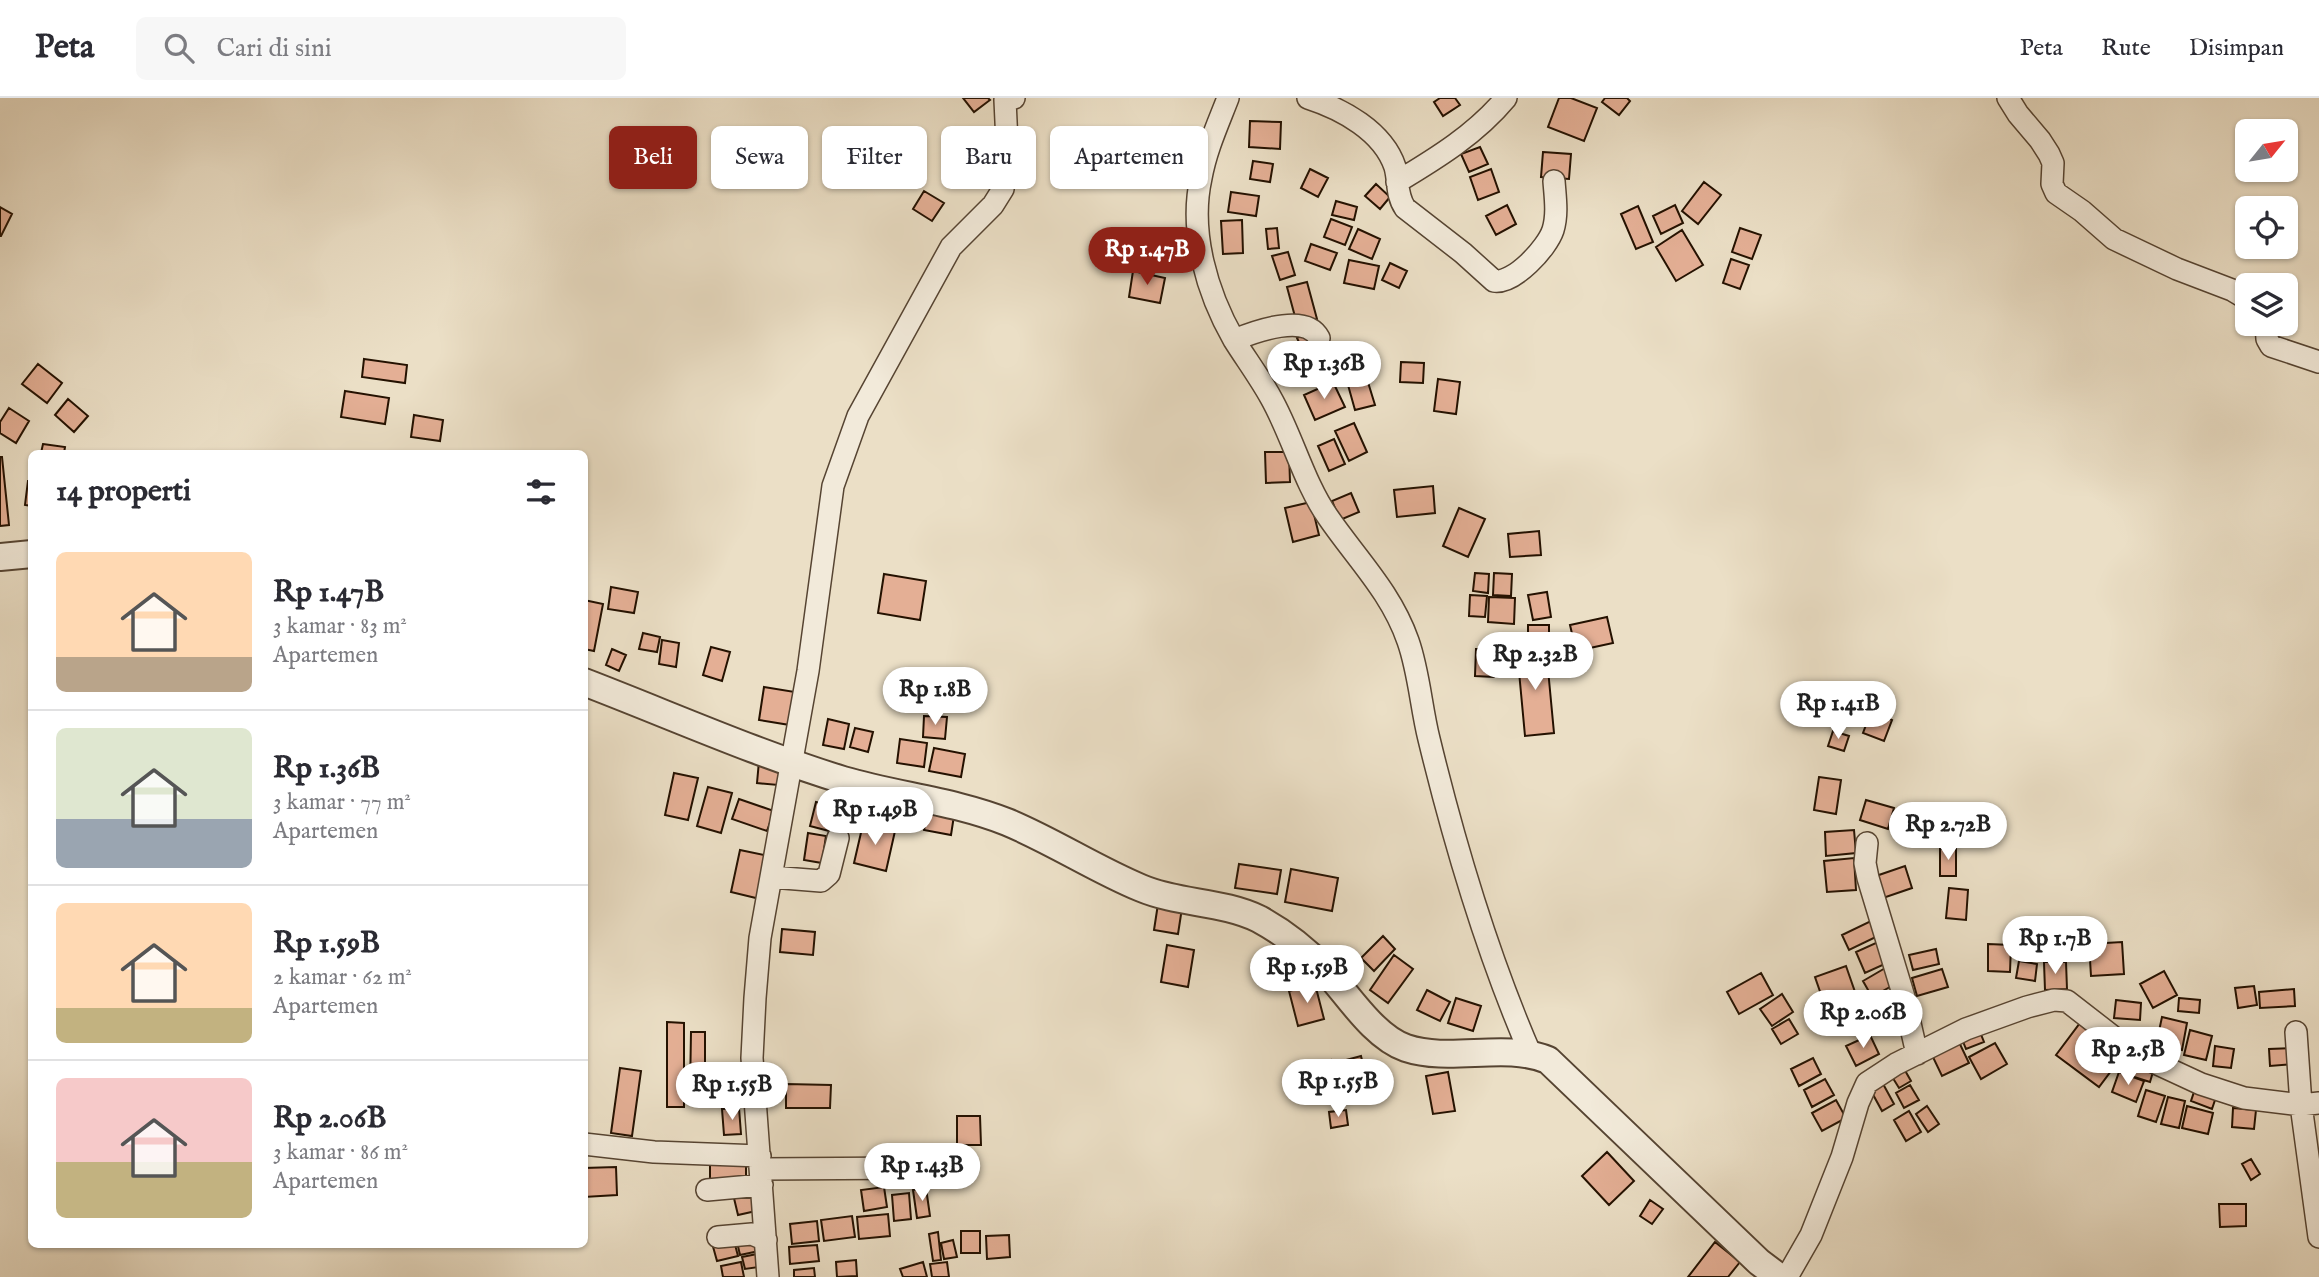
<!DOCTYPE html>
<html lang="id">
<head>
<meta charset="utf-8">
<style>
  :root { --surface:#fff; --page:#f7f7f7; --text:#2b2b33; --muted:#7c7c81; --line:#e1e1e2; --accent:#8f2418 }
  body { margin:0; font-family:"IM FELL English",serif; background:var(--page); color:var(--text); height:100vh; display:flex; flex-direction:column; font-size:26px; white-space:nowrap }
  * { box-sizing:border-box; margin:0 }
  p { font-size:23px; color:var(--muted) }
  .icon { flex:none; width:38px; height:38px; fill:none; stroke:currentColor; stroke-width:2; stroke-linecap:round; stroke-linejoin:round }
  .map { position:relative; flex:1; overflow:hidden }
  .drawer { position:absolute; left:28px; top:352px; width:560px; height:798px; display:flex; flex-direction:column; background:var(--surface); border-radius:10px; box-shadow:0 2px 5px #0004 }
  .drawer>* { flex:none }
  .banner { position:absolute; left:609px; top:28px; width:665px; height:63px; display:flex; gap:14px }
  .needle { width:46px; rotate:60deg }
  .controls { position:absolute; left:2235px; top:21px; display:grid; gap:14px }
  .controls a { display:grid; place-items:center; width:63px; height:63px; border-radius:10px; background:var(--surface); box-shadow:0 2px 5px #0004; font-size:35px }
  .price { position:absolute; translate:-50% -60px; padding:0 16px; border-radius:24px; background:#fff; color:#222; font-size:23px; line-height:46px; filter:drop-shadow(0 2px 4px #0008) }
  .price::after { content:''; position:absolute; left:50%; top:42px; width:21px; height:16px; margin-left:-10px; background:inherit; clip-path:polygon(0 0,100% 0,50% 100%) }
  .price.current { background:var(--accent); color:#fff }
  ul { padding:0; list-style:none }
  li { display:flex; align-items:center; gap:21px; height:175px; padding:0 28px }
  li+li { border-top:2px solid var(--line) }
  li span { display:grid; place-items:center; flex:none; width:196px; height:140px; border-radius:10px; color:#555 }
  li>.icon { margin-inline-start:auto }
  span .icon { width:84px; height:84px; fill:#fffc; stroke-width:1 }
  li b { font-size:30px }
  h2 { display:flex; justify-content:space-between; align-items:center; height:84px; padding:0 28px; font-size:30px }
  .tag { padding:0 24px; border-radius:10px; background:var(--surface); box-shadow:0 2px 5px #0004; font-size:24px; line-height:63px }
  .tag.current { background:var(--accent); color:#fff }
  header { display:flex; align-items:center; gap:42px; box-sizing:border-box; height:98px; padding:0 35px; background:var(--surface); border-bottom:2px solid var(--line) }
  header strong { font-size:33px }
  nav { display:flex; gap:38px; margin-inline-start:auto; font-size:24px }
  .search { width:490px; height:63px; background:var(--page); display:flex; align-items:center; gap:18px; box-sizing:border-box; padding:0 24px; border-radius:10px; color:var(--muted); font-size:26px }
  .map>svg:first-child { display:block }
  .building { fill:#e4af95; stroke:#241100; stroke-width:2 }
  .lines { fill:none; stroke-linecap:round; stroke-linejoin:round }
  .minor-casing { stroke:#564432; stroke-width:24 }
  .tertiary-casing { stroke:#564432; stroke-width:30 }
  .minor { stroke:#f2eada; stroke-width:21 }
  .tertiary { stroke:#f2eada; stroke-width:26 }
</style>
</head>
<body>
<header>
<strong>Peta</strong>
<div class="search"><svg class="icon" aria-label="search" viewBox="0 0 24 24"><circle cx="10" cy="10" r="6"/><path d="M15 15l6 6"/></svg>Cari di sini</div>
<nav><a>Peta</a><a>Rute</a><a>Disimpan</a></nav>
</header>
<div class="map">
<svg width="2319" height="1179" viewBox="0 0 2319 1179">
  <rect width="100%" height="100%" fill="#ebdfc6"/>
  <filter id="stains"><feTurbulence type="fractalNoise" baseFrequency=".00286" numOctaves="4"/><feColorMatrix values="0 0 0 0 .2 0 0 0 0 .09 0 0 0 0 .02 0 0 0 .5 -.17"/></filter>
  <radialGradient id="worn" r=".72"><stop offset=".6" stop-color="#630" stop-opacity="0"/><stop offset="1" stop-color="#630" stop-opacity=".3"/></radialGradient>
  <!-- building -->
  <path class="building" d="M963,0H988L990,2L974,14Z
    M1440,0H1455L1460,7L1443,18L1434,4Z
    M1559,0H1571L1597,10L1584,43L1548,29Z
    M1605,0H1627L1630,3L1619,17L1602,4Z
    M1250,23L1281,24L1280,51L1249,49Z
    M1480,49L1488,66L1469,74L1461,56Z
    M1543,54L1571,56L1569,81L1541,79Z
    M1253,63L1273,66L1270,84L1250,81Z
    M1310,71L1328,80L1318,99L1301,90Z
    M1491,71L1499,94L1478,102L1470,79Z
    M1704,84L1721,97L1698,126L1682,113Z
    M1376,86L1390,99L1380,111L1365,98Z
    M924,93L944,105L932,123L913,111Z
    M1231,94L1259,98L1256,118L1228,114Z
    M1336,103L1357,109L1354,122L1332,117Z
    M1507,107L1516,126L1496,137L1486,118Z
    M1675,107L1683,125L1661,136L1653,118Z
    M1638,108L1653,144L1636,151L1621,116Z
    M0,109L12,116L1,138H0Z
    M1331,121L1352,129L1345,147L1324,139Z
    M1242,122L1243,155L1223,156L1221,123Z
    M1277,130L1279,150L1268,151L1266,131Z
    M1740,130L1761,137L1752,161L1732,154Z
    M1358,131L1380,141L1372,161L1349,151Z
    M1682,132L1703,167L1676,183L1656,149Z
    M1311,146L1337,155L1330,172L1305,163Z
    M1288,154L1295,177L1280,182L1272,158Z
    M1731,161L1749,167L1740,191L1723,185Z
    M1349,162L1379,168L1374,191L1344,185Z
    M1390,165L1407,173L1399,190L1382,182Z
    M1133,173L1165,180L1160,205L1129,199Z
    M1307,184L1317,221L1297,226L1287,189Z
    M1312,233L1321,254L1306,260L1297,240Z
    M1346,247L1355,266L1342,273L1332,254Z
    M364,261L407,267L405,285L362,279Z
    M1401,264L1424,265L1423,285L1400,284Z
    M38,266L62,285L47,305L22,286Z
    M1367,281L1375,307L1355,312L1348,287Z
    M1438,281L1460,284L1456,316L1434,313Z
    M1333,284L1345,309L1315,322L1304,297Z
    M345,293L389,300L385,326L341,319Z
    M68,301L88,318L74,334L55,317Z
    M9,310L29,323L16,345L0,335V324Z
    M414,317L443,322L440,343L411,339Z
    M1354,325L1367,354L1349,363L1335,333Z
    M1334,341L1345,366L1329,373L1318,348Z
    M43,346L65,349L64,355H41Z
    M1265,354H1289L1290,384L1266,385Z
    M0,359H2L9,427L0,428Z
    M28,383H32V408L25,407Z
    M1433,388L1435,415L1397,419L1394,392Z
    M1351,395L1359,414L1340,422L1332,403Z
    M1311,404L1319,437L1293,444L1285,410Z
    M1459,410L1485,421L1468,459L1443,448Z
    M1539,433L1541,457L1510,459L1508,436Z
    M1475,475L1489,476L1488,495L1473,493Z
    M1494,475L1512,476L1511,498L1493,497Z
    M884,476L926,483L920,522L878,515Z
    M611,489L638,494L634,515L608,511Z
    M1547,494L1551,519L1533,522L1528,497Z
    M1470,497L1487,498L1485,519L1469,518Z
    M1489,499L1515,500L1514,526L1488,524Z
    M584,502L603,506L594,553L584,551Z
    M1607,519L1613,545L1576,553L1570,527Z
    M1528,527H1549V544H1528Z
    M643,535L660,539L657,554L639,551Z
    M662,542L679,545L676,569L659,566Z
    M711,549L730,554L722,583L703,577Z
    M1546,550L1554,635L1525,638L1517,552Z
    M612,551L626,557L619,573L606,567Z
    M1476,551L1495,552L1494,579L1475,578Z
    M764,589L801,595L796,628L759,622Z
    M1871,614L1892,622L1884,643L1863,635Z
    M924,618L947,619L945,641L923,639Z
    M828,621L849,626L844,651L823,647Z
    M855,630L873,634L868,654L850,649Z
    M1833,633L1849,638L1844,653L1828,648Z
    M900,641L927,645L924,669L897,665Z
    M934,650L965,656L961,679L929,673Z
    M759,663L780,666L778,687L757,685Z
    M674,675L698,680L688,722L665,717Z
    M1819,679L1841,682L1836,716L1814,712Z
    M708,689L732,695L721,735L697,728Z
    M739,701L774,713L767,733L732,721Z
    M1866,702L1894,710L1888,731L1860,722Z
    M816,704L834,708L829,733L810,728Z
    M928,707L955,711L951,737L924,732Z
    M1918,714L1957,717L1954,742L1916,738Z
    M863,726L895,733L886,773L854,765Z
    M1854,732L1856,755L1826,758L1825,734Z
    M808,735L826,738L822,765L804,762Z
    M1940,751H1956V778H1940Z
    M740,752L769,758L760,801L731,794Z
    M1854,760L1856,792L1827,794L1824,763Z
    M1239,766L1281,772L1277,796L1235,790Z
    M1905,768L1912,790L1883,800L1876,778Z
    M1291,771L1338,780L1332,813L1285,804Z
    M1949,790L1968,792L1966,822L1946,820Z
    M1158,806L1182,810L1178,836L1154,832Z
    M1873,822L1880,837L1849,852L1842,837Z
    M782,831L815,834L813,857L780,854Z
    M1383,838L1395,851L1374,873L1361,860Z
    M2062,842L2063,856L2039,859L2037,845Z
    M1878,844L1887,865L1865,875L1856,854Z
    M2122,844L2124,876L2091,878L2089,846Z
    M1988,846L2011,847L2010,874L1988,873Z
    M1167,847L1194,852L1188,889L1161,884Z
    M1936,851L1939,866L1913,872L1909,857Z
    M1394,857L1413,871L1388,905L1370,892Z
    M2019,863L2037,866L2035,883L2016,880Z
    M2044,864H2066L2067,891L2045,892Z
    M1846,868L1855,894L1824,905L1815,879Z
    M1887,869L1897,885L1872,899L1863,883Z
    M1942,871L1948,889L1917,898L1912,880Z
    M2164,873L2177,897L2153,910L2140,886Z
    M1761,875L1773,897L1739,916L1727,894Z
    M1315,886L1324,921L1298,928L1289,893Z
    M2254,888L2257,907L2238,910L2235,890Z
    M2294,891L2295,908L2260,910L2259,894Z
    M1427,892L1450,904L1440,923L1417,912Z
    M1782,896L1793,914L1772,928L1760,911Z
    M1897,896L1904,915L1874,926L1867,907Z
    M1456,900L1481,908L1473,933L1448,925Z
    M2179,900L2200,902L2199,915L2178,913Z
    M2116,902L2141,905L2140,922L2114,920Z
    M2162,919L2187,925L2182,952L2156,947Z
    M1789,921L1798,936L1781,946L1772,931Z
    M667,924L684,925V1009H667Z
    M2080,925L2123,957L2099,989L2056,957Z
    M1978,929L1984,944L1966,951L1960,936Z
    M2190,932L2212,938L2206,962L2184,957Z
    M691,934H705V993H690Z
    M1870,937L1879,956L1856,968L1846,948Z
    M1958,942L1969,965L1942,978L1931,955Z
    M1995,945L2007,966L1981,981L1969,959Z
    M2215,948L2234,951L2231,970L2213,968Z
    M2292,950L2294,966L2270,968L2269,951Z
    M1361,958L1371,1000L1346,1006L1335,965Z
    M1813,960L1821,976L1799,988L1791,971Z
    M2136,961L2155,967L2150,984L2131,978Z
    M1331,962L1338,995L1317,999L1310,967Z
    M1903,969L1911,983L1899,990L1891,977Z
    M620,970L641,973L632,1038L611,1035Z
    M1448,974L1455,1013L1433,1016L1426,978Z
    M2119,974L2144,983L2136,1004L2112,994Z
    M739,977L742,1001L725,1003L722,979Z
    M1825,981L1834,997L1812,1009L1804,992Z
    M1882,984L1894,1006L1882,1013L1870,991Z
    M2197,985L2218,993L2212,1011L2191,1003Z
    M786,986L831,987L830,1010H786Z
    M1910,987L1919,1002L1904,1010L1896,995Z
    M2146,992L2165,998L2156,1024L2138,1018Z
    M2168,999L2185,1003L2179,1030L2161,1026Z
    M1836,1002L1846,1020L1822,1033L1812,1015Z
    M1927,1008L1939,1026L1928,1034L1916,1016Z
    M2187,1008L2213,1015L2208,1036L2182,1030Z
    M739,1010L741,1036L724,1037L722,1011Z
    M2233,1010L2256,1012L2254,1031L2232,1029Z
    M1346,1012L1348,1027L1331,1030L1329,1014Z
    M1909,1013L1921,1034L1906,1043L1894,1022Z
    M957,1018H980L981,1047H957Z
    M1607,1054L1634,1083L1609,1107L1582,1078Z
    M2251,1061L2260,1076L2251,1082L2242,1066Z
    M710,1062H746V1086H710Z
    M616,1069L617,1097L584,1099V1070Z
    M884,1089L887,1109L864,1113L861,1092Z
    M926,1090L930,1118L917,1120L913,1092Z
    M751,1092L756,1113L738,1117L733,1096Z
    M909,1095L911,1121L894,1123L892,1097Z
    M1650,1102L1663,1111L1652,1126L1640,1118Z
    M2219,1106H2246V1128L2220,1129Z
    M888,1116L890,1138L859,1141L857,1119Z
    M852,1118L855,1139L824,1143L821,1122Z
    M817,1123L819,1143L792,1146L790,1126Z
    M961,1133H980V1155H961Z
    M938,1134L941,1162L933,1163L929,1136Z
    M1009,1137L1010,1159L987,1161L986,1138Z
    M733,1139L738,1158L717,1163L712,1145Z
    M756,1140L759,1153L740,1157L737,1144Z
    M953,1142L957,1159L944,1161L941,1145Z
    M1715,1144L1740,1164L1728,1179H1688Z
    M817,1147L819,1163L790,1166L789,1149Z
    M757,1156L759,1169L745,1171L742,1159Z
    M856,1162L857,1178L837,1179L836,1164Z
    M741,1164L744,1179H723L721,1168Z
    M923,1164L927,1179H903L900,1171Z
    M947,1164L949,1179H932L930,1166Z
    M814,1170L815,1179H794V1172Z"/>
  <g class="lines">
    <!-- minor casing -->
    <g class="minor-casing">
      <path id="minor" d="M1228,0C1218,26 1206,52 1201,80C1189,134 1207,195 1234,242C1246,261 1260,280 1271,300C1292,337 1304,385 1328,419C1356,460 1391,494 1408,543C1419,574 1421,609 1429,641C1455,748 1487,856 1531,957
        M1308,0C1342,11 1383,33 1395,69C1399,83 1396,97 1405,110L1463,155L1494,183C1514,186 1547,150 1553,132C1558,116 1555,98 1554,83
        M2008,0L2018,16L2040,42L2049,56L2053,65L2052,86L2056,95L2082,113L2114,141L2177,171L2232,192L2247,201
        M1397,84C1437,60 1476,36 1506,0
        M2266,226L2267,241L2271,248L2319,264
        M1234,242C1256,233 1306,215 1319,240
        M1867,745L1865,765L1868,780L1904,899L1917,956
        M771,779L821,783L829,776L838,740
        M2296,934L2301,1007L2319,1005
        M584,1046L654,1054L760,1058
        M761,1071L918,1070
        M707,1092L762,1087
        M718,1139L752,1136L766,1142
        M768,1179L752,960L755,900L760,840L808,573L833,388L858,318L951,149L993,107L1003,91L1007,45L1005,2L1014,0
        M1787,1179L1811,1137L1842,1059L1858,1005L1867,985L1896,966L1966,931L2027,909L2054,902L2067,903L2134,955L2201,986L2244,1000L2301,1007L2319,1139"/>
    </g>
    <!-- tertiary casing -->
    <g class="tertiary-casing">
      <path id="tertiary" d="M0,459L32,456
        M584,584C670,617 755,655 843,682C898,698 954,703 1007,724C1053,743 1095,771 1141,790C1179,806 1222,803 1259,821C1283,834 1307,853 1326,873C1348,897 1374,939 1406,950C1451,965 1504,944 1548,962L1759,1164L1779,1179"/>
    </g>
    <!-- minor -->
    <use href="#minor" class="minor"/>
    <!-- tertiary -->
    <use href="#tertiary" class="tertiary"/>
  </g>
  <rect width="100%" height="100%" filter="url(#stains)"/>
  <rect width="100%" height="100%" fill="url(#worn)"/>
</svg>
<div class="controls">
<a><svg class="needle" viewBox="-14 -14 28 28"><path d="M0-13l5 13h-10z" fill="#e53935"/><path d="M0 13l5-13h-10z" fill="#7c7c81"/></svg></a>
<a><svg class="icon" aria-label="locate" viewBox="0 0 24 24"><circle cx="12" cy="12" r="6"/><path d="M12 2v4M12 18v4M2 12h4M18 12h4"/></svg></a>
<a><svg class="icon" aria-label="layers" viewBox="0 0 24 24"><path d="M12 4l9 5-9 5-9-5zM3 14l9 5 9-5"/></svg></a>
</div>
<b class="price current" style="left:1147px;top:189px">Rp 1.47B</b>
<b class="price" style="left:1324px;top:303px">Rp 1.36B</b>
<b class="price" style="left:1535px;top:594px">Rp 2.32B</b>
<b class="price" style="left:935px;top:629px">Rp 1.8B</b>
<b class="price" style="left:1838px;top:643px">Rp 1.41B</b>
<b class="price" style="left:875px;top:749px">Rp 1.49B</b>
<b class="price" style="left:1948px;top:764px">Rp 2.72B</b>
<b class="price" style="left:2055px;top:878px">Rp 1.7B</b>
<b class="price" style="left:1307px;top:907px">Rp 1.59B</b>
<b class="price" style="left:1863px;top:952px">Rp 2.06B</b>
<b class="price" style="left:2128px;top:989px">Rp 2.5B</b>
<b class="price" style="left:1338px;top:1021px">Rp 1.55B</b>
<b class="price" style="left:732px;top:1024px">Rp 1.55B</b>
<b class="price" style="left:922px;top:1105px">Rp 1.43B</b>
<div class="banner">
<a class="tag current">Beli</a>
<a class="tag">Sewa</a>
<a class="tag">Filter</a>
<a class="tag">Baru</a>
<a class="tag">Apartemen</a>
</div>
<section class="drawer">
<h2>14 properti<svg class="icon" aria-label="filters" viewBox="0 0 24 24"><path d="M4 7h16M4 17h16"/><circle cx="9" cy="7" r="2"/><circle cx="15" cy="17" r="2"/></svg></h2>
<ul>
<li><span style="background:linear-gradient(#ffd9b3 75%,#b9a48a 0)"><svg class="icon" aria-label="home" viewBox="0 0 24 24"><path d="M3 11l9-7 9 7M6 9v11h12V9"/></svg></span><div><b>Rp 1.47B</b><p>3 kamar · 83 m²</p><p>Apartemen</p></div></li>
<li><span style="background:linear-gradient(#dfe7d0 65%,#9aa5b1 0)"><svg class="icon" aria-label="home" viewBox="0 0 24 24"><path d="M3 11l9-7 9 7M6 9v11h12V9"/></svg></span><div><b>Rp 1.36B</b><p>3 kamar · 77 m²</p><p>Apartemen</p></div></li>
<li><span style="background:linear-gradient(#ffd9b3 75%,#c2b280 0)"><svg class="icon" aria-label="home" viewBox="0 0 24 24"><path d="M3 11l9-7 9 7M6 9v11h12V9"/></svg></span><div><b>Rp 1.59B</b><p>2 kamar · 62 m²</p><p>Apartemen</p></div></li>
<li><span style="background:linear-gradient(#f6c9c9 60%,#c2b280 0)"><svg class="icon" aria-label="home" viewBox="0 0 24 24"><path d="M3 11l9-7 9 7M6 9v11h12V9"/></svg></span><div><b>Rp 2.06B</b><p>3 kamar · 86 m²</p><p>Apartemen</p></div></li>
</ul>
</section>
</div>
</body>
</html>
